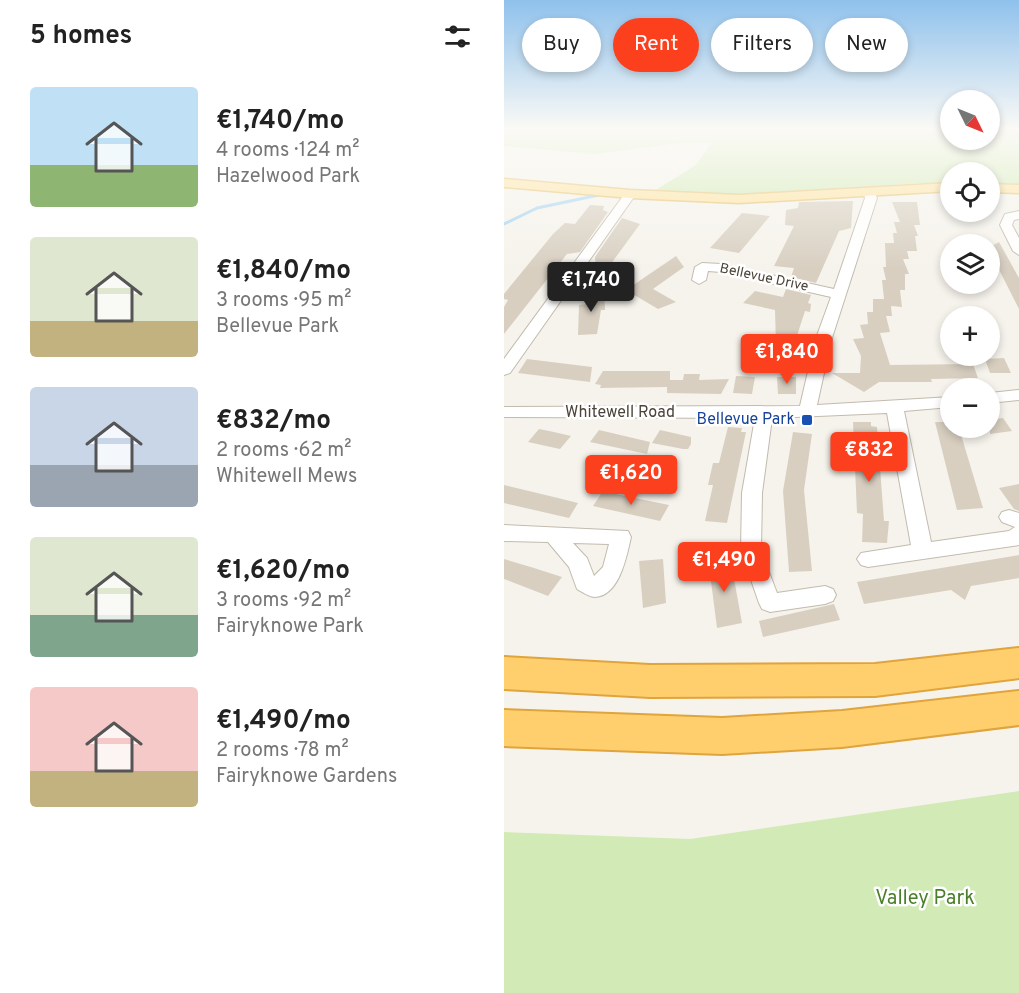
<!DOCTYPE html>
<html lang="en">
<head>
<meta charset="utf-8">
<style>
  :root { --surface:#fff; --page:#f6f6f6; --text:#222; --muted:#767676; --accent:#fc3f1d }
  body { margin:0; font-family:Overpass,sans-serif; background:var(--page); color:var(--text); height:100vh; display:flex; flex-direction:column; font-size:22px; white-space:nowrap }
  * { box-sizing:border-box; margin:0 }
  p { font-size:20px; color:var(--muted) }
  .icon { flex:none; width:33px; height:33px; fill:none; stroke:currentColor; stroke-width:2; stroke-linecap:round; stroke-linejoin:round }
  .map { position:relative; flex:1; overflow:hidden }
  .details { display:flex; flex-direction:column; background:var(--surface); width:504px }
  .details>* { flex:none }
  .banner { position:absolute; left:18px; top:18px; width:406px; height:54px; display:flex; gap:12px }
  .needle { width:39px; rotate:133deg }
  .tools { position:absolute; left:436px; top:90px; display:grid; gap:12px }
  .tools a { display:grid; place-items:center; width:60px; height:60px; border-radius:50%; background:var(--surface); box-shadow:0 3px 9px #0003; font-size:30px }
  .price { position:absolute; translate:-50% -51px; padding:0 14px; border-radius:6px; background:var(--accent); color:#fff; font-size:20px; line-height:39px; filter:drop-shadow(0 2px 3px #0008) }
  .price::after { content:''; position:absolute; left:50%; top:36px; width:18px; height:14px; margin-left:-9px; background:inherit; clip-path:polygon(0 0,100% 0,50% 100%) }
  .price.active { background:#222; color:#fff }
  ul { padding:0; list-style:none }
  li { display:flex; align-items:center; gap:18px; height:150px; padding:0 30px }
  li span { display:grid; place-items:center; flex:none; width:168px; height:120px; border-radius:6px; color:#555 }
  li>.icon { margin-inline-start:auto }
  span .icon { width:72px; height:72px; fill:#fffc; stroke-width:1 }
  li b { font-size:26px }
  h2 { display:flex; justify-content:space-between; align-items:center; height:72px; padding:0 30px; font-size:26px }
  .pill { padding:0 21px; border-radius:27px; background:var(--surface); box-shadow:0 3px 9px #0003; font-size:21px; line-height:54px }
  .pill.active { background:var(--accent); color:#fff }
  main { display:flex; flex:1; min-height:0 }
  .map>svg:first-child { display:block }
  .green { fill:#d2eab5 }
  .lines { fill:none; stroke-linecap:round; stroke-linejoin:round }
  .stream { stroke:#a9d4f2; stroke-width:3 }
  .building { fill:#d8cfc1 }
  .minor-casing { stroke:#c2bbae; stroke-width:2 }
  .major-casing { stroke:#e6c16a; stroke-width:3 }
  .highway-casing { stroke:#e0a43c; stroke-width:4 }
  .minor { fill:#fff; fill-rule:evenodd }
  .major { fill:#ffe39c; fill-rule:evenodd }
  .highway { fill:#ffcf6e; fill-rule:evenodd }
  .transit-dot { fill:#1a4fb4; stroke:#fff; stroke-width:2 }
  .labels { text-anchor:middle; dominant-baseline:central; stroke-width:5; stroke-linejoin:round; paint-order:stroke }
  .far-street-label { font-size:14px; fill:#4b4439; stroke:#fff }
  .street-label { font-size:16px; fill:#4b4439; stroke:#fff }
  .transit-label { font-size:16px; fill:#164399; stroke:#fff; text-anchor:end }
  .near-park-label { font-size:20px; fill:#4a7f2a; stroke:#fff }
</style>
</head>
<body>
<main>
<section class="details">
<h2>5 homes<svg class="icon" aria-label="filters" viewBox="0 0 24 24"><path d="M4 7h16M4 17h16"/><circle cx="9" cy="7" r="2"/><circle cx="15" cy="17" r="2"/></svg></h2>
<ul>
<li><span style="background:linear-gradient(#bfe0f5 65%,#8fb573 0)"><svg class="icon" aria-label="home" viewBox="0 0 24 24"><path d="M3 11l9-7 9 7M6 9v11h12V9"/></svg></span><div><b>€1,740/mo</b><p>4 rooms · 124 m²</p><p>Hazelwood Park</p></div></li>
<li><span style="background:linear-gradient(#dfe7d0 70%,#c2b280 0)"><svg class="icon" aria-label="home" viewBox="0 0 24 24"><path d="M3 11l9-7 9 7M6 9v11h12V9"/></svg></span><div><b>€1,840/mo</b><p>3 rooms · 95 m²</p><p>Bellevue Park</p></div></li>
<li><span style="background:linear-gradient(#c9d6e8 65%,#9aa5b1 0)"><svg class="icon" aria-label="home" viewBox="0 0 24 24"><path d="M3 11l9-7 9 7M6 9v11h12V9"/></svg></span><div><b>€832/mo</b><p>2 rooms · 62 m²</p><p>Whitewell Mews</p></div></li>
<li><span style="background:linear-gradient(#dfe7d0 65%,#7fa58c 0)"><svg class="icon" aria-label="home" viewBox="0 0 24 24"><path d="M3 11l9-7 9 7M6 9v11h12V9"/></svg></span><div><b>€1,620/mo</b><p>3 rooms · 92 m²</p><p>Fairyknowe Park</p></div></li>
<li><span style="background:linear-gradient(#f6c9c9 70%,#c2b280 0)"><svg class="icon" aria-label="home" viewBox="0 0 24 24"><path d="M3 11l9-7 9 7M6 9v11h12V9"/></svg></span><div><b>€1,490/mo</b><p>2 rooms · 78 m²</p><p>Fairyknowe Gardens</p></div></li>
</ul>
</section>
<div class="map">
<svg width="515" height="993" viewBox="0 0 515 993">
  <rect width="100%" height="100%" fill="#f6f3ec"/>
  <!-- green -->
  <path class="green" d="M0,130H447V140H486V130H515V185L486,184V172H447V184L413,183L252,195L150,191L192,165L207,143H175L91,154L0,146Z
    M515,791V993H0V832L186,839Z"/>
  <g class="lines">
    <!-- stream -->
    <path class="stream" d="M0,224L33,208L95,195"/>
  </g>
  <!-- building -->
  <path class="building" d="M349,201L347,228L335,231L312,283L287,277L290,268L270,266L290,226L281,225L282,210L294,208L295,202Z
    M388,202H413L416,225H410L414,236H411L413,251H403L405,259H399L405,274H401V290H396L398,307L387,306L388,316H382L386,332L376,333L386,365L469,364L474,378L427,379L428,382H375L360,392L328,373H356L357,356L349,339L360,338L356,325L364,324L363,312H369V299H380L378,280H382L379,267H382L381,243H390L389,233H393L390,222H396Z
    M86,205L100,206L99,210L104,212L76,252L63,254L0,334V307L4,300L0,299V294L49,234L61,223L71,224Z
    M238,213L266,216L235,253L206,248Z
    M118,218L136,224L93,283L91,257Z
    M495,242L515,278V309L486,252V247Z
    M172,256L180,267L149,289L172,302L154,309L122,290Z
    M100,286L101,310H97L93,334L74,335L75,305L84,304L86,293Z
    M282,289L307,295L304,303L307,304L306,312L301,311L289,348L272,346L271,310L239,303L251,291L279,297Z
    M500,358L507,373H486L481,359Z
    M23,359L88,367L86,382L14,373Z
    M99,371H166V380H179L180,374H196L195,380L225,379L217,394L163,393V387L96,388L97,385L91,384Z
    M232,376L251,377L248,394L229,393Z
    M273,377H292V394H274Z
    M499,418L508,431L486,434V420Z
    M349,422H367V426L373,427L380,521H385L383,543L358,542L359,514L353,513Z
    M431,422H447V428H455L479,508L453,510Z
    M224,427L238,428L237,432H242L223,523L201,521L209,485H204L209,463H215Z
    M35,429L50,432L67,436L56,449L24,442Z
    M95,430L146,442L143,454L86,442Z
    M156,430L187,437V444L184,449H179L148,443Z
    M289,432L308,434L300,490L308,571L285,572L279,491Z
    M515,484V511L510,509L495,488Z
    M0,485L54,498L74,503L65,518L0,503Z
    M99,491L116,495L165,505L156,521L89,506Z
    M515,555V578L467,586L461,600L447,590L360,604L353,582Z
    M221,556V562H227L238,623L213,628L204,558Z
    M0,559L30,568L58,577L44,596L0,579Z
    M159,559L162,603L139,608L135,561Z
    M330,604L336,620L259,637L255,621Z"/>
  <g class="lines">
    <!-- minor casing -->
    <g class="minor-casing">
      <path id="minor" d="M365,188L369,189L373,198L327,341L313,405L447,397V407L400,411L427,542L505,531L511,527L498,522L495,517L498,512L505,510L515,513V545L364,567L357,565L353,559L357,553L407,545L383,413L268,418L258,493L257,551L273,593L321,586L329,589L332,595L329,601L321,604L266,612L258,609L255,603L237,551L238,493L251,418L0,417V407L296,406L311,341L327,297L217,272L204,271L202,280L195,284L188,280L191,267L198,263L217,264L330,289L361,198L359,191Z
        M122,192L132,194L6,373L0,375V359Z
        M515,211V219L510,220L508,225L515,238V255L509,251L496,225L501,214Z
        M515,390V400L486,403V393Z
        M0,525L124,531L127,537C123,554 116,596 91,597C86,597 78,592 73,589L65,567L44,542L0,541ZM69,543L105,544L99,567L90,576L83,558Z"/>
    </g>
    <!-- major casing -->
    <g class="major-casing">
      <path id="major" d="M0,179L126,190L235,195L447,183V191L235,203L126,198L0,187Z
        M486,184L515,185V193L486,192Z"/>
    </g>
    <!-- highway casing -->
    <g class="highway-casing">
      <path id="highway" d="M515,648V678L371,696L146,697L0,689V657L146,665L371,664Z
        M515,691V725L338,747L218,754L0,746V710L218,718L338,711Z"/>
    </g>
    <!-- minor -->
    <use href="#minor" class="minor"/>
    <!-- major -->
    <use href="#major" class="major"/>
    <!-- highway -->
    <use href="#highway" class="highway"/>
  </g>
  <!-- sky -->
  <linearGradient id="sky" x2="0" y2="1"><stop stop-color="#8fc1ec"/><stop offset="0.48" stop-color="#fbfaf6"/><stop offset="1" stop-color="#fbfaf6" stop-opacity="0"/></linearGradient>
  <rect width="515" height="269" fill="url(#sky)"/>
  <!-- markers -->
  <rect class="transit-dot" x="297" y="414" width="12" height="12" rx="3"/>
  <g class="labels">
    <!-- far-street labels -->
    <g class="far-street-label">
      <text transform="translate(260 278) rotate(12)">Bellevue Drive</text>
    </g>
    <!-- street labels -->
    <g class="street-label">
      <text x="116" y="413">Whitewell Road</text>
    </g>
    <!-- transit labels -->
    <g class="transit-label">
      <text x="291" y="420">Bellevue Park</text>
    </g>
    <!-- near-park labels -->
    <g class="near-park-label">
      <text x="421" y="899">Valley Park</text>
    </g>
  </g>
</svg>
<div class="tools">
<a><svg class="needle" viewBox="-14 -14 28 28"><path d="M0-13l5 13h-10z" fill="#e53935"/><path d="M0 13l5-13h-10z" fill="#767676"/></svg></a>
<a><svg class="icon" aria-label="locate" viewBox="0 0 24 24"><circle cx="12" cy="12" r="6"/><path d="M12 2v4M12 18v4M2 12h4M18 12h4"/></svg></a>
<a><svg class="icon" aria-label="layers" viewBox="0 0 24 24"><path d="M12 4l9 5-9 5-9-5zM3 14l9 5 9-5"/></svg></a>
<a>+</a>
<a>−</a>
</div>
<b class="price active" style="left:87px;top:313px">€1,740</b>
<b class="price" style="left:283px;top:385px">€1,840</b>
<b class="price" style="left:365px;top:483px">€832</b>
<b class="price" style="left:127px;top:506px">€1,620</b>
<b class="price" style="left:220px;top:593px">€1,490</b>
<div class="banner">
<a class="pill">Buy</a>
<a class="pill active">Rent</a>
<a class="pill">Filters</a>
<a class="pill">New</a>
</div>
</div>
</main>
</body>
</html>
